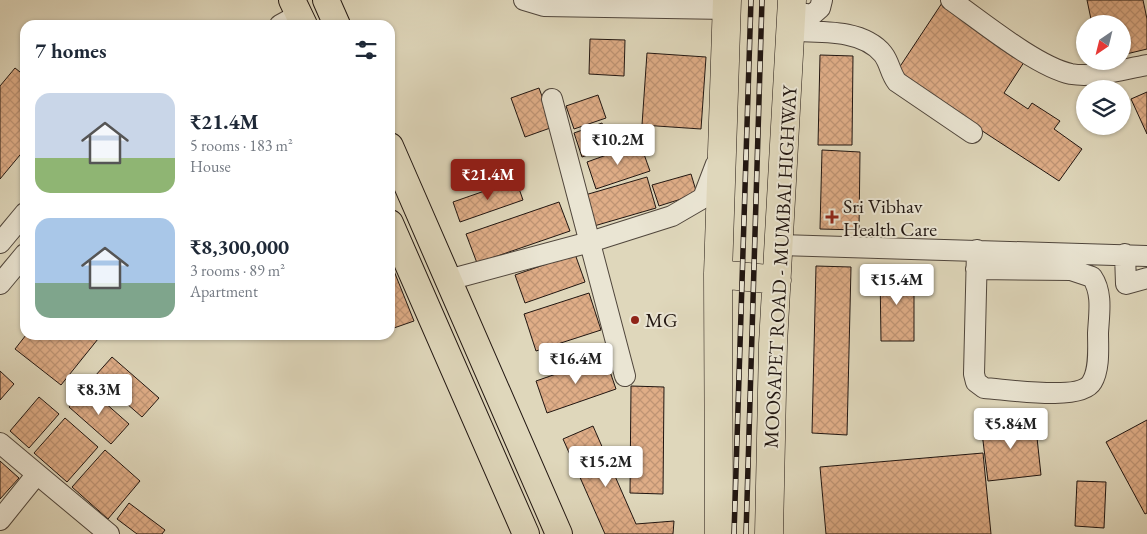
<!DOCTYPE html>
<html lang="en">
<head>
<meta charset="utf-8">
<style>
  :root { --surface:#fff; --page:#f2f2f3; --text:#1f2937; --muted:#747a83; --accent:#8f2418 }
  body { margin:0; font-family:"EB Garamond",serif; background:var(--page); color:var(--text); height:100vh; display:flex; flex-direction:column; font-size:19px; white-space:nowrap }
  * { box-sizing:border-box; margin:0 }
  p { font-size:16px; color:var(--muted) }
  .icon { flex:none; width:28px; height:28px; fill:none; stroke:currentColor; stroke-width:2; stroke-linecap:round; stroke-linejoin:round }
  .map { position:relative; flex:1; overflow:hidden }
  .sheet { position:absolute; left:20px; top:20px; width:375px; height:320px; display:flex; flex-direction:column; background:var(--surface); border-radius:15px; box-shadow:0 1px 4px #0004 }
  .sheet>* { flex:none }
  .needle { width:32px; rotate:215deg }
  .buttons { position:absolute; left:1076px; top:15px; display:grid; gap:10px }
  .buttons a { display:grid; place-items:center; width:55px; height:55px; border-radius:50%; background:var(--surface); box-shadow:0 1px 4px #0004; font-size:25px }
  .price { position:absolute; translate:-50% -42px; padding:0 11px; border-radius:5px; background:#fff; color:#222; font-size:16px; line-height:32px; filter:drop-shadow(0 1px 2px #0008) }
  .price::after { content:''; position:absolute; left:50%; top:30px; width:15px; height:11px; margin-left:-8px; background:inherit; clip-path:polygon(0 0,100% 0,50% 100%) }
  .price.active { background:var(--accent); color:#fff }
  ul { padding:0; list-style:none }
  li { display:flex; align-items:center; gap:15px; height:125px; padding:0 15px }
  li span { display:grid; place-items:center; flex:none; width:140px; height:100px; border-radius:15px; color:#555 }
  li>.icon { margin-inline-start:auto }
  span .icon { width:60px; height:60px; fill:#fffc; stroke-width:1 }
  li b { font-size:21px }
  h2 { display:flex; justify-content:space-between; align-items:center; height:60px; padding:0 15px; font-size:21px }
  .map>svg:first-child { display:block }
  .building { fill:url(#building-cross-hatch); stroke:#211611 }
  .lines { fill:none; stroke-linecap:round; stroke-linejoin:round }
  .minor-casing { stroke:#50463c; stroke-width:22 }
  .major-casing { stroke:#211611; stroke-width:28 }
  .highway-casing { stroke:#211611; stroke-width:29 }
  .minor { stroke:#eae5d3; stroke-width:20 }
  .major { stroke:#dfd7bb; stroke-width:26 }
  .highway { stroke:#dfd7bb; stroke-width:28 }
  .rail-casing { stroke:#211611; stroke-width:5.5 }
  .rail { stroke:#eae5d3; stroke-width:4; stroke-dasharray:11; stroke-linecap:butt }
  .poi-dot { fill:#8f2418; stroke:#eae5d3; stroke-width:2 }
  .labels { text-anchor:middle; dominant-baseline:central; stroke-width:4; stroke-linejoin:round; paint-order:stroke }
  .poi-label { font-size:20px; fill:#211611; stroke:#eae5d3; text-anchor:start }
  .street-label { font-size:20px; fill:#211611; stroke:#eae5d3 }
</style>
</head>
<body>
<div class="map">
<svg width="1147" height="534" viewBox="0 0 1147 534">
  <defs>
    <pattern id="building-cross-hatch" width="8" height="8" patternUnits="userSpaceOnUse" patternTransform="scale(1.25)"><rect width="8" height="8" fill="#dfad87"/><path d="M0 0l8 8M0 8l8-8" fill="none" stroke="#bf9474"/></pattern>
  </defs>
  <rect width="100%" height="100%" fill="#dfd7bb"/>
  <filter id="stains"><feTurbulence type="fractalNoise" baseFrequency=".004" numOctaves="4"/><feColorMatrix values="0 0 0 0 .2 0 0 0 0 .09 0 0 0 0 .02 0 0 0 .5 -.17"/></filter>
  <radialGradient id="worn" r=".72"><stop offset=".6" stop-color="#630" stop-opacity="0"/><stop offset="1" stop-color="#630" stop-opacity=".3"/></radialGradient>
  <!-- building -->
  <path class="building" d="M944,0L1028,56L1004,93L1028,109L1032,103L1060,121L1054,129L1082,149L1059,181L895,74Z
    M1087,0H1143L1147,19V49L1122,55V24H1092Z
    M590,39L625,40L624,76L589,74Z
    M647,53L706,57L701,129L642,125Z
    M820,55L853,56L852,145H818Z
    M15,68L25,76V149L0,179V86Z
    M539,88L553,127L525,137L511,98Z
    M1147,92V134L1131,99Z
    M598,95L606,118L574,129L566,106Z
    M602,123L611,147L582,157L574,133Z
    M640,143L650,171L596,189L587,162Z
    M822,150L860,152L859,230L820,229Z
    M691,174L697,194L659,206L652,185Z
    M647,177L656,208L594,226L585,195Z
    M516,180L523,200L460,222L453,202Z
    M559,202L570,231L477,263L466,234Z
    M575,254L585,282L525,303L515,275Z
    M390,261L414,321L391,329L390,327Z
    M816,266L851,267L847,435L812,433Z
    M880,272H914V341H881Z
    M589,293L601,330L536,351L524,314Z
    M26,335H98V339L61,385L15,349Z
    M112,357L159,398L142,417L95,376Z
    M605,357L616,389L547,413L536,381Z
    M0,371L14,384L0,400Z
    M631,386L664,387L663,494L630,493Z
    M87,387L129,424L111,444L69,407Z
    M39,397L59,414L29,448L10,431Z
    M65,418L98,447L67,482L34,453Z
    M1035,419L1041,475L988,481L981,425Z
    M1147,420V513L1145,514L1106,442Z
    M593,426L636,524L674,521L673,534H605L563,439Z
    M105,450L140,481L108,519L72,487Z
    M983,453L991,534H826L820,467Z
    M0,461L19,478L0,499Z
    M1077,481L1106,482L1104,528L1075,526Z
    M129,503L165,530L162,534H137L117,519Z"/>
  <g class="lines">
    <!-- minor casing -->
    <g class="minor-casing">
      <path id="minor" d="M524,0L544,6L727,9
        M951,0C981,21 1037,67 1071,74C1095,78 1124,69 1147,65
        M792,12L812,15L820,8L822,0
        M280,25L300,14
        M791,31C820,32 863,29 883,54C890,63 890,73 897,82L972,133
        M552,99L625,376
        M0,243L25,213
        M780,245L1147,256
        M1125,254L1126,284L1147,278
        M976,269L1071,270L1092,277C1103,293 1099,314 1098,333C1098,347 1100,369 1092,382C1081,402 1005,389 984,388L976,382L974,374L977,250
        M448,280L590,242L672,216L703,198L716,164
        M0,284L25,254
        M0,443L37,474L0,520
        M37,474L109,534"/>
    </g>
    <!-- major casing -->
    <g class="major-casing">
      <path id="major" d="M292,0L304,25
        M326,0L337,25
        M390,146L559,534
        M390,223L526,534"/>
    </g>
    <!-- highway casing -->
    <g class="highway-casing">
      <path id="highway" d="M718,274L777,280
        M719,534L718,274L727,0
        M769,534L773,344L792,0"/>
    </g>
    <!-- minor -->
    <use href="#minor" class="minor"/>
    <!-- major -->
    <use href="#major" class="major"/>
    <!-- highway -->
    <use href="#highway" class="highway"/>
    <!-- rail casing -->
    <g class="rail-casing">
      <path id="rail" d="M734,534L751,0
        M746,534L762,0"/>
    </g>
    <!-- rail -->
    <use href="#rail" class="rail"/>
  </g>
  <!-- markers -->
  <g class="poi-dot">
    <path d="M829.5 209.5h5v5h5v5h-5v5h-5v-5h-5v-5h5z"/>
    <circle cx="635" cy="320" r="5"/>
  </g>
  <g class="labels">
    <!-- poi labels -->
    <g class="poi-label">
      <text x="843" y="206">Sri Vibhav<tspan x="843" dy="23">Health Care</tspan></text>
      <text x="645" y="320">MG</text>
    </g>
    <!-- street labels -->
    <g class="street-label">
      <text transform="translate(780 267) rotate(-87)">MOOSAPET ROAD - MUMBAI HIGHWAY</text>
    </g>
  </g>
  <rect width="100%" height="100%" filter="url(#stains)"/>
  <rect width="100%" height="100%" fill="url(#worn)"/>
</svg>
<div class="buttons">
<a><svg class="needle" viewBox="-14 -14 28 28"><path d="M0-13l5 13h-10z" fill="#e53935"/><path d="M0 13l5-13h-10z" fill="#747a83"/></svg></a>
<a><svg class="icon" aria-label="layers" viewBox="0 0 24 24"><path d="M12 4l9 5-9 5-9-5zM3 14l9 5 9-5"/></svg></a>
</div>
<b class="price" style="left:618px;top:166px">₹10.2M</b>
<b class="price active" style="left:488px;top:201px">₹21.4M</b>
<b class="price" style="left:897px;top:306px">₹15.4M</b>
<b class="price" style="left:576px;top:385px">₹16.4M</b>
<b class="price" style="left:99px;top:416px">₹8.3M</b>
<b class="price" style="left:1011px;top:450px">₹5.84M</b>
<b class="price" style="left:606px;top:488px">₹15.2M</b>
<section class="sheet">
<h2>7 homes<svg class="icon" aria-label="filters" viewBox="0 0 24 24"><path d="M4 7h16M4 17h16"/><circle cx="9" cy="7" r="2"/><circle cx="15" cy="17" r="2"/></svg></h2>
<ul>
<li><span style="background:linear-gradient(#c9d6e8 65%,#8fb573 0)"><svg class="icon" aria-label="home" viewBox="0 0 24 24"><path d="M3 11l9-7 9 7M6 9v11h12V9"/></svg></span><div><b>₹21.4M</b><p>5 rooms · 183 m²</p><p>House</p></div></li>
<li><span style="background:linear-gradient(#a9c7e8 65%,#7fa58c 0)"><svg class="icon" aria-label="home" viewBox="0 0 24 24"><path d="M3 11l9-7 9 7M6 9v11h12V9"/></svg></span><div><b>₹8,300,000</b><p>3 rooms · 89 m²</p><p>Apartment</p></div></li>
</ul>
</section>
</div>
</body>
</html>
